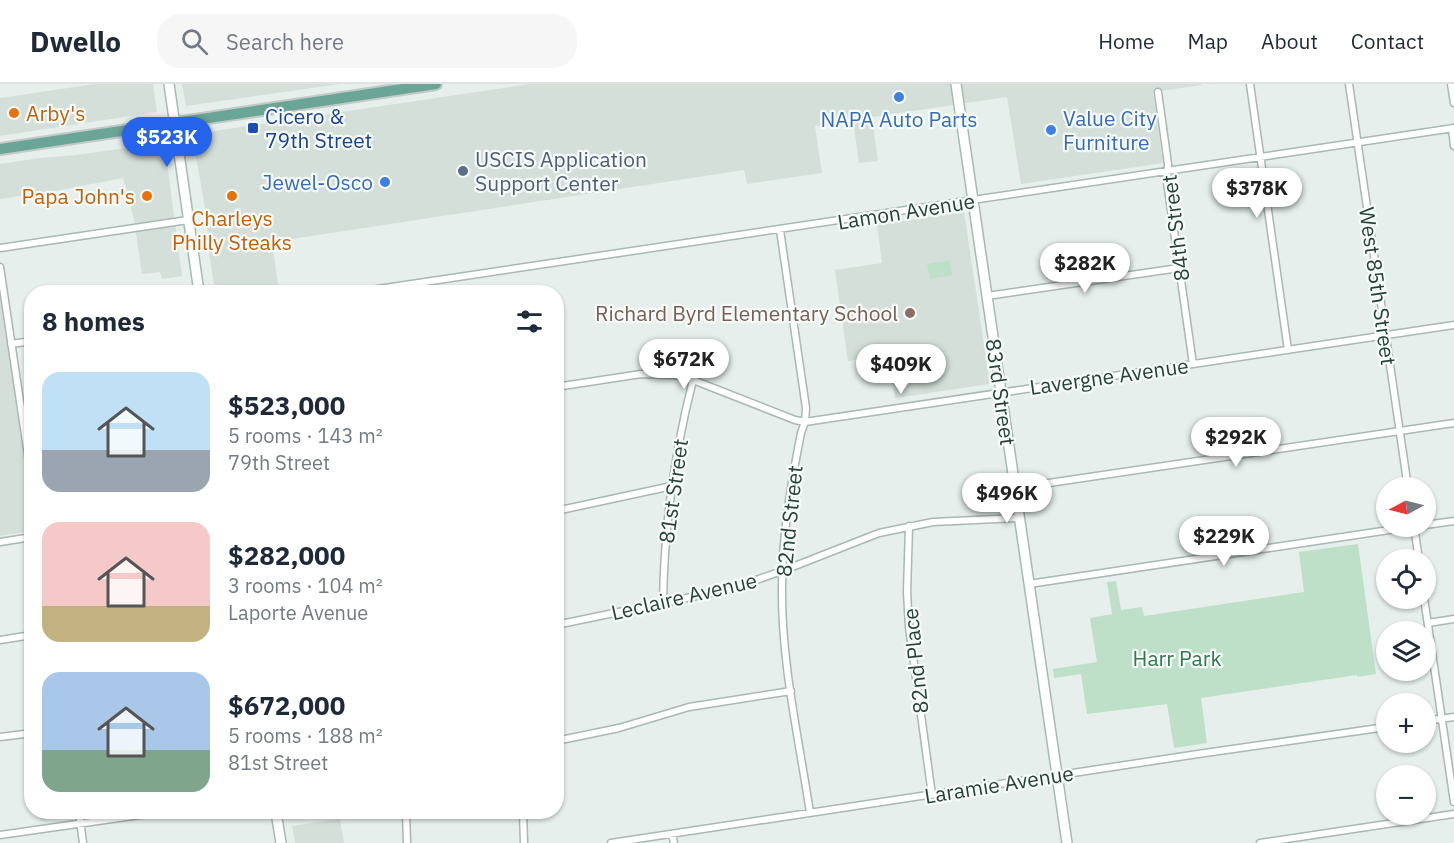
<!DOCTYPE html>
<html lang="en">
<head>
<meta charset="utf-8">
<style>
  :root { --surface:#fff; --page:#f6f6f7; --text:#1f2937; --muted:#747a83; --line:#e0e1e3; --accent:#2563eb }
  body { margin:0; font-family:"IBM Plex Sans",sans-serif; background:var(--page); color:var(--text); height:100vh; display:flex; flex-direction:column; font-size:22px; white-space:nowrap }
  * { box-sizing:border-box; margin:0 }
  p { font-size:20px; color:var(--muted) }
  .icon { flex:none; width:33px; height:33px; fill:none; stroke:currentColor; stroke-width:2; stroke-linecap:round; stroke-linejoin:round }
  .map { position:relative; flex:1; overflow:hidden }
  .panel { position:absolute; left:24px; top:201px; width:540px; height:534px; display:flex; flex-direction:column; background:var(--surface); border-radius:24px; box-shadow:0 2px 4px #0004 }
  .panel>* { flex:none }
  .needle { width:39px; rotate:263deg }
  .controls { position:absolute; left:1376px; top:393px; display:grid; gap:12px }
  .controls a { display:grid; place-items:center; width:60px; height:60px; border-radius:50%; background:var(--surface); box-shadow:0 2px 4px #0004; font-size:30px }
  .price { position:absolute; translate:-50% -51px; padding:0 14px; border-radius:21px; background:#fff; color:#222; font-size:20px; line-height:39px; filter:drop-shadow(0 2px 3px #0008) }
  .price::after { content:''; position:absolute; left:50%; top:36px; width:18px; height:14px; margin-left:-9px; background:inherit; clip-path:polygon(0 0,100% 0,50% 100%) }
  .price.active { background:var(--accent); color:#fff }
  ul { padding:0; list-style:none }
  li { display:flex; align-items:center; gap:18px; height:150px; padding:0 18px }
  li span { display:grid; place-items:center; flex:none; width:168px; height:120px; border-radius:18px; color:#555 }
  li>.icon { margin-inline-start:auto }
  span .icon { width:72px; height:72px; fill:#fffc; stroke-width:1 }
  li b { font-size:26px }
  h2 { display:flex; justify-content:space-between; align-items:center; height:72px; padding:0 18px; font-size:26px }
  header { display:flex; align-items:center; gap:36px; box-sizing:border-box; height:84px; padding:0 30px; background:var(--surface); border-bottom:2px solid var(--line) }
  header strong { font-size:28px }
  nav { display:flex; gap:33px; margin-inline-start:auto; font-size:21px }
  .search { width:420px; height:54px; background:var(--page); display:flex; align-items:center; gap:15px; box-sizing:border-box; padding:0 21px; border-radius:24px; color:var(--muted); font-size:22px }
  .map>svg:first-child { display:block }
  .built { fill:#d4dfda }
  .green { fill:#bfe0c8 }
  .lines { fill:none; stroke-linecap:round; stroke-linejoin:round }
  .street-casing { stroke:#a8b8b2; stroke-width:9 }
  .secondary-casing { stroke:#a4bbb3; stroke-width:12 }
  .primary-casing { stroke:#c2cac8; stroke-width:14 }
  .street { stroke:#fff; stroke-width:6 }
  .secondary { stroke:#fff; stroke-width:9 }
  .primary { stroke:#6aa596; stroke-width:10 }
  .shop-dot { fill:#3f7fe0; stroke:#f7fbf9; stroke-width:2 }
  .food-dot { fill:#e8710a; stroke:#f7fbf9; stroke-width:2 }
  .transit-dot { fill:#1a4fb4; stroke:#f7fbf9; stroke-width:2 }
  .service-dot { fill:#5c6f8a; stroke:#f7fbf9; stroke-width:2 }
  .education-dot { fill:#8d6e63; stroke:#f7fbf9; stroke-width:2 }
  .labels { text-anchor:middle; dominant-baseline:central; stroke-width:4.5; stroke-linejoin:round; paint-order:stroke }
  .food-label { font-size:21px; fill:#c56008; stroke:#f7fbf9; text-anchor:start }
  .transit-label { font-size:21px; fill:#164399; stroke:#f7fbf9; text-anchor:start }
  .shop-label { font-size:21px; fill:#366cbe; stroke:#f7fbf9; text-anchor:start }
  .service-label { font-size:21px; fill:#4e5e75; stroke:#f7fbf9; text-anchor:start }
  .street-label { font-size:21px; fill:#24423a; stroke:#f7fbf9 }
  .education-label { font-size:21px; fill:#785e54; stroke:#f7fbf9; text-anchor:end }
  .park-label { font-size:21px; fill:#2d7a4b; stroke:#f7fbf9 }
</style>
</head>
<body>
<header>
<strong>Dwello</strong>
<div class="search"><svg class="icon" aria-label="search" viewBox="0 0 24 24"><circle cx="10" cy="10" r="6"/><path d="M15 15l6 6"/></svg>Search here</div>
<nav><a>Home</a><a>Map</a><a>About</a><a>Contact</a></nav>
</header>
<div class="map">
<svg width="1454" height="759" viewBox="0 0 1454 759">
  <rect width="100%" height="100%" fill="#e6efeb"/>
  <!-- built -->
  <path class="built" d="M95,0H153L157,28L0,52V14Z
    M182,0H340L186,22Z
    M530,0H1202V1L1153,8L1163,79L1021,100L1007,13L872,33L878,77L859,79L853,36L815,42L822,89L747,100L744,86L272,158L279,208H215L208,162L207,135L195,67V59L198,53L204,50L214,47Z
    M155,60L163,63L165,66L166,71L182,192L162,195L160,188L142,190L134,135L123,94L66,105L0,115V80L41,74L76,71Z
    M964,128L990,300L895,314L889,271L848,277L835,186L882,179L877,141Z
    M0,204L32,410L31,447L0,452Z
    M340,735L344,759H295L292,742Z"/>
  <!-- green -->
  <path class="green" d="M950,176L952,191L930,195L927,180Z
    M1358,460L1376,590L1357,593V591L1201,614L1207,659L1174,664L1167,620L1087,630L1081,590L1054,594L1053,585L1097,578L1090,534L1112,530L1107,498L1116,497L1121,526L1142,523L1144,532L1304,508L1299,468Z
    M39,728H68L69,732L41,736Z"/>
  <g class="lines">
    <!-- street casing -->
    <g class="street-casing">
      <path id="street" d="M1250,0L1288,266
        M1349,0L1408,404
        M1451,0L1454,19
        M1158,8L1168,80L1167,98L1193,280
        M1452,44L1454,62
        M780,146L806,324L805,338L801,349C791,400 782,451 782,503C781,578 799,655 810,729
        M0,164L188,136
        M0,183L32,398
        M358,208L1454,44
        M987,212L1179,184
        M11,260L32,257
        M556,303L641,290L675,291L693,296L795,336L805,338L1454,241
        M1015,404L1454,339
        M556,427L672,402
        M1425,441L1454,437
        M909,442L907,508L909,543L932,711
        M1414,442L1419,476
        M0,458L32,453
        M1029,500L1416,442
        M1424,514L1454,718
        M663,520C664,444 674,370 693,296
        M1428,539L1454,535
        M556,541L730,505L782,487L879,449L933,438L1019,434
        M0,556L32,551
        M1425,637L1454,633
        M0,653L32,649
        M556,657L619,644L689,623L791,607
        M79,728L83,759
        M406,728L407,759
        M523,728L524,759
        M672,750L674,759
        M0,751L161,728
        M611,759L1198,670L1386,643
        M1260,759L1454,730"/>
    </g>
    <!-- secondary casing -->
    <g class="secondary-casing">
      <path id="secondary" d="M169,0L199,208
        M956,0L1067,759
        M276,728L281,759"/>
    </g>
    <!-- primary casing -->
    <g class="primary-casing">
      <path id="primary" d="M0,65L436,0"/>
    </g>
    <!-- street -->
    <use href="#street" class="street"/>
    <!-- secondary -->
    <use href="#secondary" class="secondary"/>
    <!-- primary -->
    <use href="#primary" class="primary"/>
  </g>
  <!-- markers -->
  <g class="shop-dot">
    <circle cx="899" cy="13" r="6"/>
    <circle cx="1051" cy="46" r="6"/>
    <circle cx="385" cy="98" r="6"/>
  </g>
  <g class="food-dot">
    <circle cx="14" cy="29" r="6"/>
    <circle cx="147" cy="112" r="6"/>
    <circle cx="232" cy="112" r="6"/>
  </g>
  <rect class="transit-dot" x="247" y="38" width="12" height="12" rx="3"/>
  <circle class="service-dot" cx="463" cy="87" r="6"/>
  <circle class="education-dot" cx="910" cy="229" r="6"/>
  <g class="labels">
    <!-- food labels -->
    <g class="food-label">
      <text x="26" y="29">Arby's</text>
      <text x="135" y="112" text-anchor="end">Papa John's</text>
      <text x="232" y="134" text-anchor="middle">Charleys<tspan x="232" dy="24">Philly Steaks</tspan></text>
    </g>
    <!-- transit labels -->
    <g class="transit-label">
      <text x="265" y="32">Cicero &amp;<tspan x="265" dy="24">79th Street</tspan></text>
    </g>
    <!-- shop labels -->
    <g class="shop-label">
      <text x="1063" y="34">Value City<tspan x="1063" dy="24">Furniture</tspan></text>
      <text x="899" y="35" text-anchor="middle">NAPA Auto Parts</text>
      <text x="373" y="98" text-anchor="end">Jewel-Osco</text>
    </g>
    <!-- service labels -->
    <g class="service-label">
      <text x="475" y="75">USCIS Application<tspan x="475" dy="24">Support Center</tspan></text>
    </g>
    <!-- street labels -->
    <g class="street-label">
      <text transform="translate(906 127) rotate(-9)">Lamon Avenue</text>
      <text transform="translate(1175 144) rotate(-97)">84th Street</text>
      <text transform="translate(1378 202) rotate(82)">West 85th Street</text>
      <text transform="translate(1109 292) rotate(-8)">Lavergne Avenue</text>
      <text transform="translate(1001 308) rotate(82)">83rd Street</text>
      <text transform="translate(673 407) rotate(-82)">81st Street</text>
      <text transform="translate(789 437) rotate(-84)">82nd Street</text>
      <text transform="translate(684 512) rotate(-13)">Leclaire Avenue</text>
      <text transform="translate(915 577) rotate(-96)">82nd Place</text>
      <text transform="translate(999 700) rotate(-9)">Laramie Avenue</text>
    </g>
    <!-- education labels -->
    <g class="education-label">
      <text x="898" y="229">Richard Byrd Elementary School</text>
    </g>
    <!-- park labels -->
    <g class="park-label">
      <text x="1177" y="574">Harr Park</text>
    </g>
  </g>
</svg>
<div class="controls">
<a><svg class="needle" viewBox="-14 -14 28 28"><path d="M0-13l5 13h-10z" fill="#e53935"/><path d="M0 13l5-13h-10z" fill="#747a83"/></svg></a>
<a><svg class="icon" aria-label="locate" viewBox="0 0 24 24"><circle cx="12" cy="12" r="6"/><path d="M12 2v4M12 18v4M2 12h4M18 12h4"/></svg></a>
<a><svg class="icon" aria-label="layers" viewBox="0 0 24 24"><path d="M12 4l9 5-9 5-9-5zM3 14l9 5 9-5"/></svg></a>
<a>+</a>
<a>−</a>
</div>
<b class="price active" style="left:167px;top:84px">$523K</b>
<b class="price" style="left:1257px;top:135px">$378K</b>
<b class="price" style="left:1085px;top:210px">$282K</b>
<b class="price" style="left:684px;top:306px">$672K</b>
<b class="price" style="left:901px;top:311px">$409K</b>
<b class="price" style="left:1236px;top:384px">$292K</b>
<b class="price" style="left:1007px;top:440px">$496K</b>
<b class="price" style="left:1224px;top:483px">$229K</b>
<section class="panel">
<h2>8 homes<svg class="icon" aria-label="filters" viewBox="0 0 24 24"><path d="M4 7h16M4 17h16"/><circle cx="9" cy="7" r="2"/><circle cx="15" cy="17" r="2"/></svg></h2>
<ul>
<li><span style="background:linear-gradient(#bfe0f5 65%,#9aa5b1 0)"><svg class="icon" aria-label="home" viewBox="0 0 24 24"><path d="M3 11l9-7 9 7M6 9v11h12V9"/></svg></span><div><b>$523,000</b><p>5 rooms · 143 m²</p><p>79th Street</p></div></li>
<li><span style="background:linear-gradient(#f6c9c9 70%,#c2b280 0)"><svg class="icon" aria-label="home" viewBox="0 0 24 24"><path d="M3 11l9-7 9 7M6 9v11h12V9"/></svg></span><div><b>$282,000</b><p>3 rooms · 104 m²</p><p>Laporte Avenue</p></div></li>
<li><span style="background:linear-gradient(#a9c7e8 65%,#7fa58c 0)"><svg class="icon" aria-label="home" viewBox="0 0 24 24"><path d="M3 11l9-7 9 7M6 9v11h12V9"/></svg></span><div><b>$672,000</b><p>5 rooms · 188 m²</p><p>81st Street</p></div></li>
</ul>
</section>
</div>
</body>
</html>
